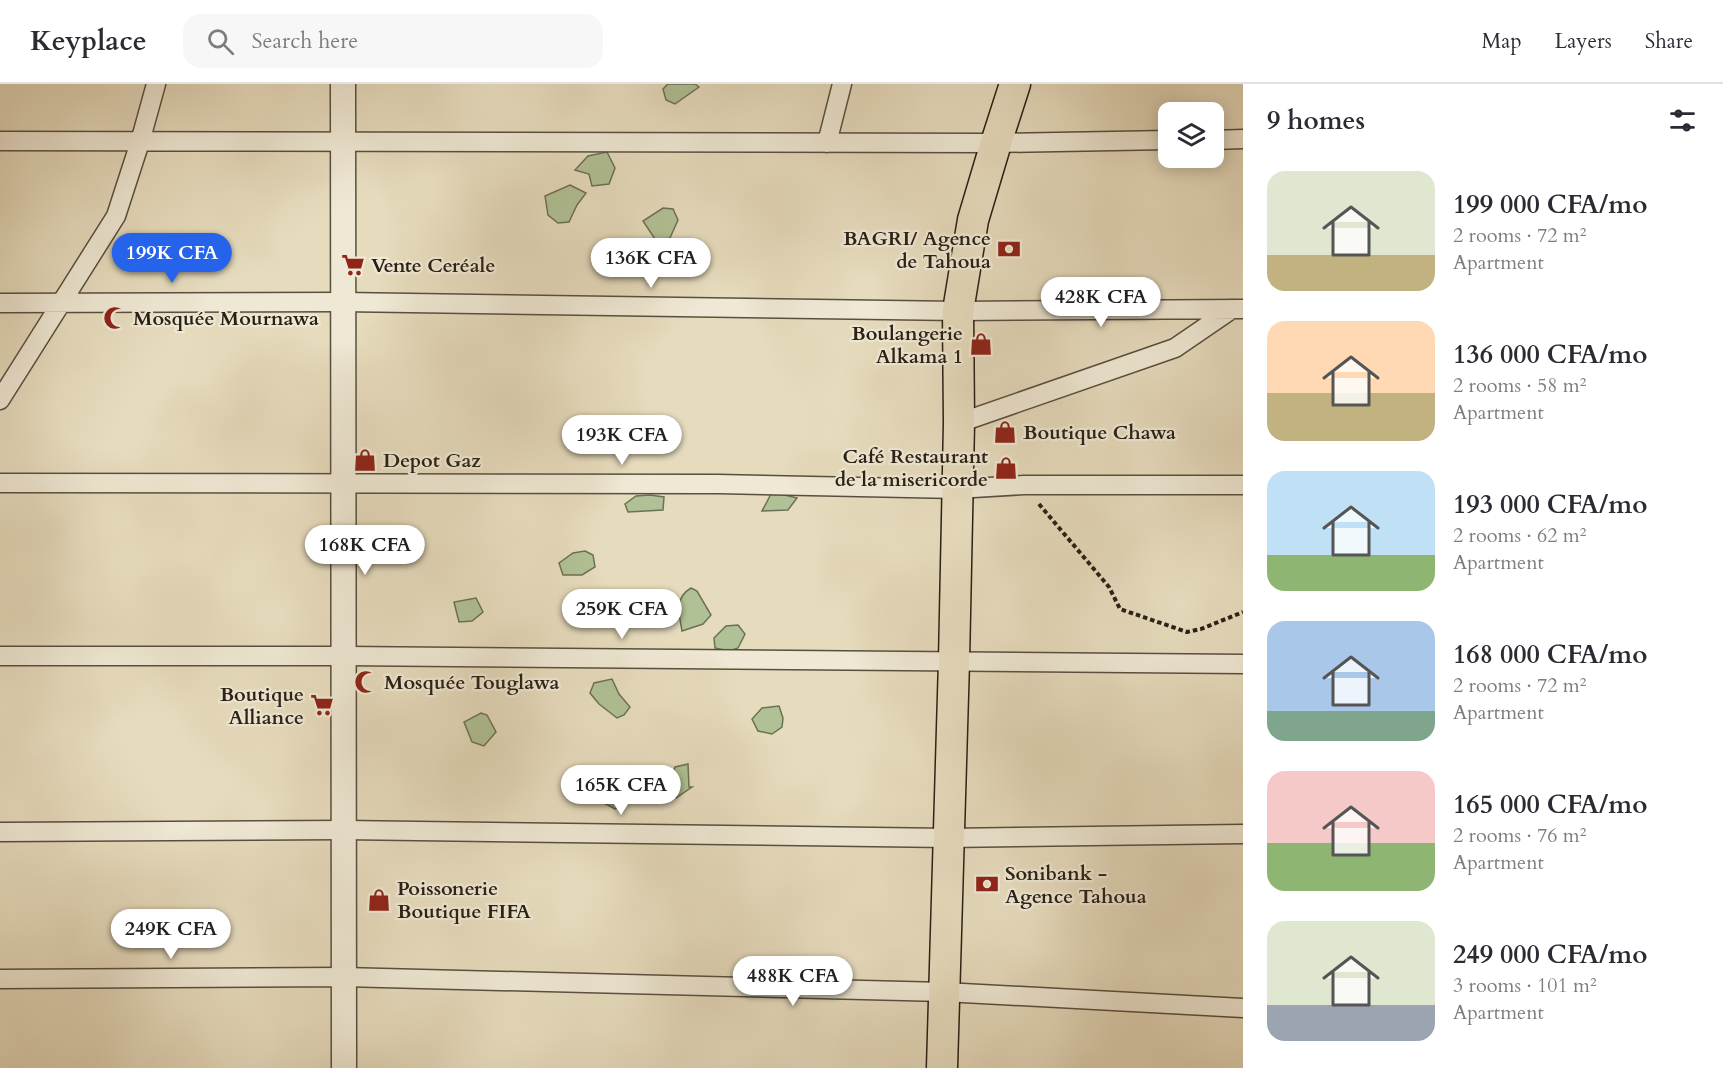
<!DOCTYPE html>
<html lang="en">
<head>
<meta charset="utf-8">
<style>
  :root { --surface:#fff; --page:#f7f7f7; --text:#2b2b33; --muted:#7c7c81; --line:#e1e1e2; --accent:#2563eb }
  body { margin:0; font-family:Cardo,serif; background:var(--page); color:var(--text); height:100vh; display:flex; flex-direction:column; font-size:22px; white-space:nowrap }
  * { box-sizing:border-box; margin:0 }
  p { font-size:20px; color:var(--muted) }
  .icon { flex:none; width:33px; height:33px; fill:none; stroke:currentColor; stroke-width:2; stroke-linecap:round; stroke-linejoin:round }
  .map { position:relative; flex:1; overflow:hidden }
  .details { display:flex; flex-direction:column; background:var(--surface); width:480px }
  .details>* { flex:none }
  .fabs { position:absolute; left:1158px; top:18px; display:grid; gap:12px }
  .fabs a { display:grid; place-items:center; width:66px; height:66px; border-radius:12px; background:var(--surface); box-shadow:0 3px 15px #0003; font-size:30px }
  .price { position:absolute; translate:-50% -51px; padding:0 14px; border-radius:21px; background:#fff; color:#222; font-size:20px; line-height:39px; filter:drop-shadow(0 2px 3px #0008) }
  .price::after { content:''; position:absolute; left:50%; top:36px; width:18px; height:14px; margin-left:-9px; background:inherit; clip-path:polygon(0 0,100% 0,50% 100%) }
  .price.selected { background:var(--accent); color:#fff }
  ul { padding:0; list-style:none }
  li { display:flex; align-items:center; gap:18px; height:150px; padding:0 24px }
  li span { display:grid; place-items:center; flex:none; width:168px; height:120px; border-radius:18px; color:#555 }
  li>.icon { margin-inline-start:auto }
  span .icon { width:72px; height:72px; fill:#fffc; stroke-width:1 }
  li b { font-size:26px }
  h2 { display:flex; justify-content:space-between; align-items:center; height:72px; padding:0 24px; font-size:26px }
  header { display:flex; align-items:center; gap:36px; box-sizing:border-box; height:84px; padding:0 30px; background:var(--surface); border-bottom:2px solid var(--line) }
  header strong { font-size:28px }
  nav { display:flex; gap:33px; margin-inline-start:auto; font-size:21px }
  .search { width:420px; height:54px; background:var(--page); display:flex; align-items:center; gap:15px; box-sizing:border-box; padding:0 21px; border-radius:18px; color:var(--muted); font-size:22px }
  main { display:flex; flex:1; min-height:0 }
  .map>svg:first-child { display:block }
  .green { fill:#b0c195; stroke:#6c7055; stroke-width:1.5 }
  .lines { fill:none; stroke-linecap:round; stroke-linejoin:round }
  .minor-casing { stroke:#584f3f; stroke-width:21 }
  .tertiary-casing { stroke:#584f3f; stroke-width:27 }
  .primary-casing { stroke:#292015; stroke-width:33 }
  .path { stroke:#292015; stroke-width:4; stroke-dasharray:4.5 3; stroke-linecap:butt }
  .minor { stroke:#efe8d4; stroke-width:18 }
  .tertiary { stroke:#efe8d4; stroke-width:24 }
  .primary { stroke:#e6dbbd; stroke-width:30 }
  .labels { text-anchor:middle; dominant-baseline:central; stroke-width:4.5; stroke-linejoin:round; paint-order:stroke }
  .poi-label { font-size:20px; font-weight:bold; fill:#292015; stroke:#efe8d4; text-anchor:start }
</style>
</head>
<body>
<header>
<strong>Keyplace</strong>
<div class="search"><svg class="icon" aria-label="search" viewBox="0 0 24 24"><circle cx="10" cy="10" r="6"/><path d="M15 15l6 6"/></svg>Search here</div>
<nav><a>Map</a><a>Layers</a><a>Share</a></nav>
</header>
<main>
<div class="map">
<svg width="1243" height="984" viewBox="0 0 1243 984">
  <rect width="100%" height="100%" fill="#e6dbbd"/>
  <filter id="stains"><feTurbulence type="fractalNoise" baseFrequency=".00333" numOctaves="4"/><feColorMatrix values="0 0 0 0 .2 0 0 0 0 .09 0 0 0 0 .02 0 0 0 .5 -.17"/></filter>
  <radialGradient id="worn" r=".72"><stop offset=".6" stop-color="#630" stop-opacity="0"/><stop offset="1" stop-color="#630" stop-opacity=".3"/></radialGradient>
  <!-- green -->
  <path class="green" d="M668,0H695L699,3L675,20L666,16L663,5Z
    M607,68L615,84L609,100L592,102L589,90L575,86L588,72Z
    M570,101L586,109L577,121L569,138L558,139L548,131L545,112Z
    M663,124L673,125L678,136L670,154L657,158L643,137Z
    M772,408L797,414L788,426L762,427Z
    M650,411L664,413L663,426L628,428L625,420L636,412Z
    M585,467L593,471L595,483L582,491H563L559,479L573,469Z
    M691,504L697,507L711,531L703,540L682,547C679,530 674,514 691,504Z
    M476,514L483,528L472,537L459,538L454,518Z
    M738,541L745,550L738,564L729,567L715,564L714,554L726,542Z
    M612,595L619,610L630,623L624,631L617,634L599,620L590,609L594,599Z
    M779,622L783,634L782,643L772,650L758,647L752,635L762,624Z
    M481,629L487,631L496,648L484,662L472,658L464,638Z
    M688,680L689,703H692L676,714L668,705L675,683Z
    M619,700H624V714L622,722L615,725L604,719L606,707Z"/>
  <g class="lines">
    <!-- minor casing -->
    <g class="minor-casing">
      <path id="minor" d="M1214,56L1243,55
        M0,57L996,59L1168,56
        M827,59L842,0
        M0,219L343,218L958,227L1243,225
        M0,316L116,132L140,58L156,0
        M959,339L1175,264L1232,225
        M0,399L718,400L957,405L1024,401H1243
        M0,572H344L1243,580
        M0,748L344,746L948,754L1243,750
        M0,895L343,893L944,908L1243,924"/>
    </g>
    <!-- tertiary casing -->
    <g class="tertiary-casing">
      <path id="tertiary" d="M343,0L344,984"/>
    </g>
    <!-- primary casing -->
    <g class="primary-casing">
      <path id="primary" d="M942,984L954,577L959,339L958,227L973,136L996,59L1015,0"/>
    </g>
    <!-- path -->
    <path class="path" d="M1039,420L1109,503L1120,525L1187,548L1201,545L1243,528"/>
    <!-- minor -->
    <use href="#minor" class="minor"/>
    <!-- tertiary -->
    <use href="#tertiary" class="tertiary"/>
    <!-- primary -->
    <use href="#primary" class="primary"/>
  </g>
  <!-- icons -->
  <defs>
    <g id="bank-bare" transform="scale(1.8)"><path d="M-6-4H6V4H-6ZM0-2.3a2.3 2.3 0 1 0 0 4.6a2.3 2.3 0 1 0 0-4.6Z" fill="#8f2418" stroke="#efe8d4" stroke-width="2.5" paint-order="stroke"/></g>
    <g id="supermarket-bare" transform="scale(1.8)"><path d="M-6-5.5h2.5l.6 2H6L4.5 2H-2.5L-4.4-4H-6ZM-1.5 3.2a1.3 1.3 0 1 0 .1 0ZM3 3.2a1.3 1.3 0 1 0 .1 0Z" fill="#8f2418" stroke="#efe8d4" stroke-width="2.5" paint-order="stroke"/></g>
    <g id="mosque-bare" transform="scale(1.8)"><path d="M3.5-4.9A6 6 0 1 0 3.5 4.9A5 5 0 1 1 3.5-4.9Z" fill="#8f2418" stroke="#efe8d4" stroke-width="2.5" paint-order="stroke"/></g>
    <g id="shop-bare" transform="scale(1.8)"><path d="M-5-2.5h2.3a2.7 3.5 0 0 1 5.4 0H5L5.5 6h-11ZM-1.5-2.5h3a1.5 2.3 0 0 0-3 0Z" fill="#8f2418" stroke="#efe8d4" stroke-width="2.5" paint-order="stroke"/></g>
  </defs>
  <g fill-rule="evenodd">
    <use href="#bank-bare" x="1009" y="165"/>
    <use href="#supermarket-bare" x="353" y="181"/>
    <use href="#mosque-bare" x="115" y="234"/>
    <use href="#shop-bare" x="981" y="260"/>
    <use href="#shop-bare" x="1005" y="348"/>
    <use href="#shop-bare" x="365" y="376"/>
    <use href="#shop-bare" x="1006" y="384"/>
    <use href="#mosque-bare" x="366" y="598"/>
    <use href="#supermarket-bare" x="322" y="621"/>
    <use href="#bank-bare" x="987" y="800"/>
    <use href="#shop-bare" x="379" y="816"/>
  </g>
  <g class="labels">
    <!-- poi labels -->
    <g class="poi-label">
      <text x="991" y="154" text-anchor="end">BAGRI/ Agence<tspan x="991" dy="23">de Tahoua</tspan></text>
      <text x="371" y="181">Vente Ceréale</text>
      <text x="133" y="234">Mosquée Mournawa</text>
      <text x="963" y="249" text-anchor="end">Boulangerie<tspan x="963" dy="23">Alkama 1</tspan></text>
      <text x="1023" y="348">Boutique Chawa</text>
      <text x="988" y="372" text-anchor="end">Café Restaurant<tspan x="988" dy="23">de la misericorde</tspan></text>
      <text x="383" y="376">Depot Gaz</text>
      <text x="384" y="598">Mosquée Touglawa</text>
      <text x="304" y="610" text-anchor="end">Boutique<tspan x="304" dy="23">Alliance</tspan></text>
      <text x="1005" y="789">Sonibank -<tspan x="1005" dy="23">Agence Tahoua</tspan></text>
      <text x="397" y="804">Poissonerie<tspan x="397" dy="23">Boutique FIFA</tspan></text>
    </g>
  </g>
  <rect width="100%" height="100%" filter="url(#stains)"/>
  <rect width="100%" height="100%" fill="url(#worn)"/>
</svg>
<div class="fabs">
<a><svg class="icon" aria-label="layers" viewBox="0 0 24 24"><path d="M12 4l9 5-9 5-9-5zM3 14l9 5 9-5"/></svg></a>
</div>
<b class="price selected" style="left:172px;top:200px">199K CFA</b>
<b class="price" style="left:651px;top:205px">136K CFA</b>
<b class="price" style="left:1101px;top:244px">428K CFA</b>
<b class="price" style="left:622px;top:382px">193K CFA</b>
<b class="price" style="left:365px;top:492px">168K CFA</b>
<b class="price" style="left:622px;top:556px">259K CFA</b>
<b class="price" style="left:621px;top:732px">165K CFA</b>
<b class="price" style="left:171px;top:876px">249K CFA</b>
<b class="price" style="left:793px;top:923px">488K CFA</b>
</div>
<section class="details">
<h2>9 homes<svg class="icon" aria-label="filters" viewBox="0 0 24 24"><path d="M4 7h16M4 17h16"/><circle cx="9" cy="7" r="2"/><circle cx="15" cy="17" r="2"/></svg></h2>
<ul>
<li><span style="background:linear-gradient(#dfe7d0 70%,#c2b280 0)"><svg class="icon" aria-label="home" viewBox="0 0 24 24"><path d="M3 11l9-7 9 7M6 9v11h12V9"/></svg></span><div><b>199 000 CFA/mo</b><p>2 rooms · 72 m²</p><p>Apartment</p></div></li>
<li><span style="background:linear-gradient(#ffd9b3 60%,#c2b280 0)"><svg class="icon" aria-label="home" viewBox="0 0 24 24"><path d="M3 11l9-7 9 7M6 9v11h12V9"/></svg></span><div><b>136 000 CFA/mo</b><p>2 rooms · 58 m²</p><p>Apartment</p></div></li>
<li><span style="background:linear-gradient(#bfe0f5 70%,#8fb573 0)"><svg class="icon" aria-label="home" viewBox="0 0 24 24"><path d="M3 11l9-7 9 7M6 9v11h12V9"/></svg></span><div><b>193 000 CFA/mo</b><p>2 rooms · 62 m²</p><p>Apartment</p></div></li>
<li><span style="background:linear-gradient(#a9c7e8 75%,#7fa58c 0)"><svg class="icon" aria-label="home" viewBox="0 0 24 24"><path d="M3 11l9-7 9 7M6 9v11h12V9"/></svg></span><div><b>168 000 CFA/mo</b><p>2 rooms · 72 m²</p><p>Apartment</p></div></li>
<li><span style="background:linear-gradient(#f6c9c9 60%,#8fb573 0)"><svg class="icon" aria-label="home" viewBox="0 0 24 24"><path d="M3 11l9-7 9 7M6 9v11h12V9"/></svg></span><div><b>165 000 CFA/mo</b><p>2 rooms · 76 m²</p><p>Apartment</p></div></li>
<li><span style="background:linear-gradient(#dfe7d0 70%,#9aa5b1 0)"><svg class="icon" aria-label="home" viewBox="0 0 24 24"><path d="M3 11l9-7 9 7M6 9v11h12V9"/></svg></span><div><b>249 000 CFA/mo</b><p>3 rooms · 101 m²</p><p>Apartment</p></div></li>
</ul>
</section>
</main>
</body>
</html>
